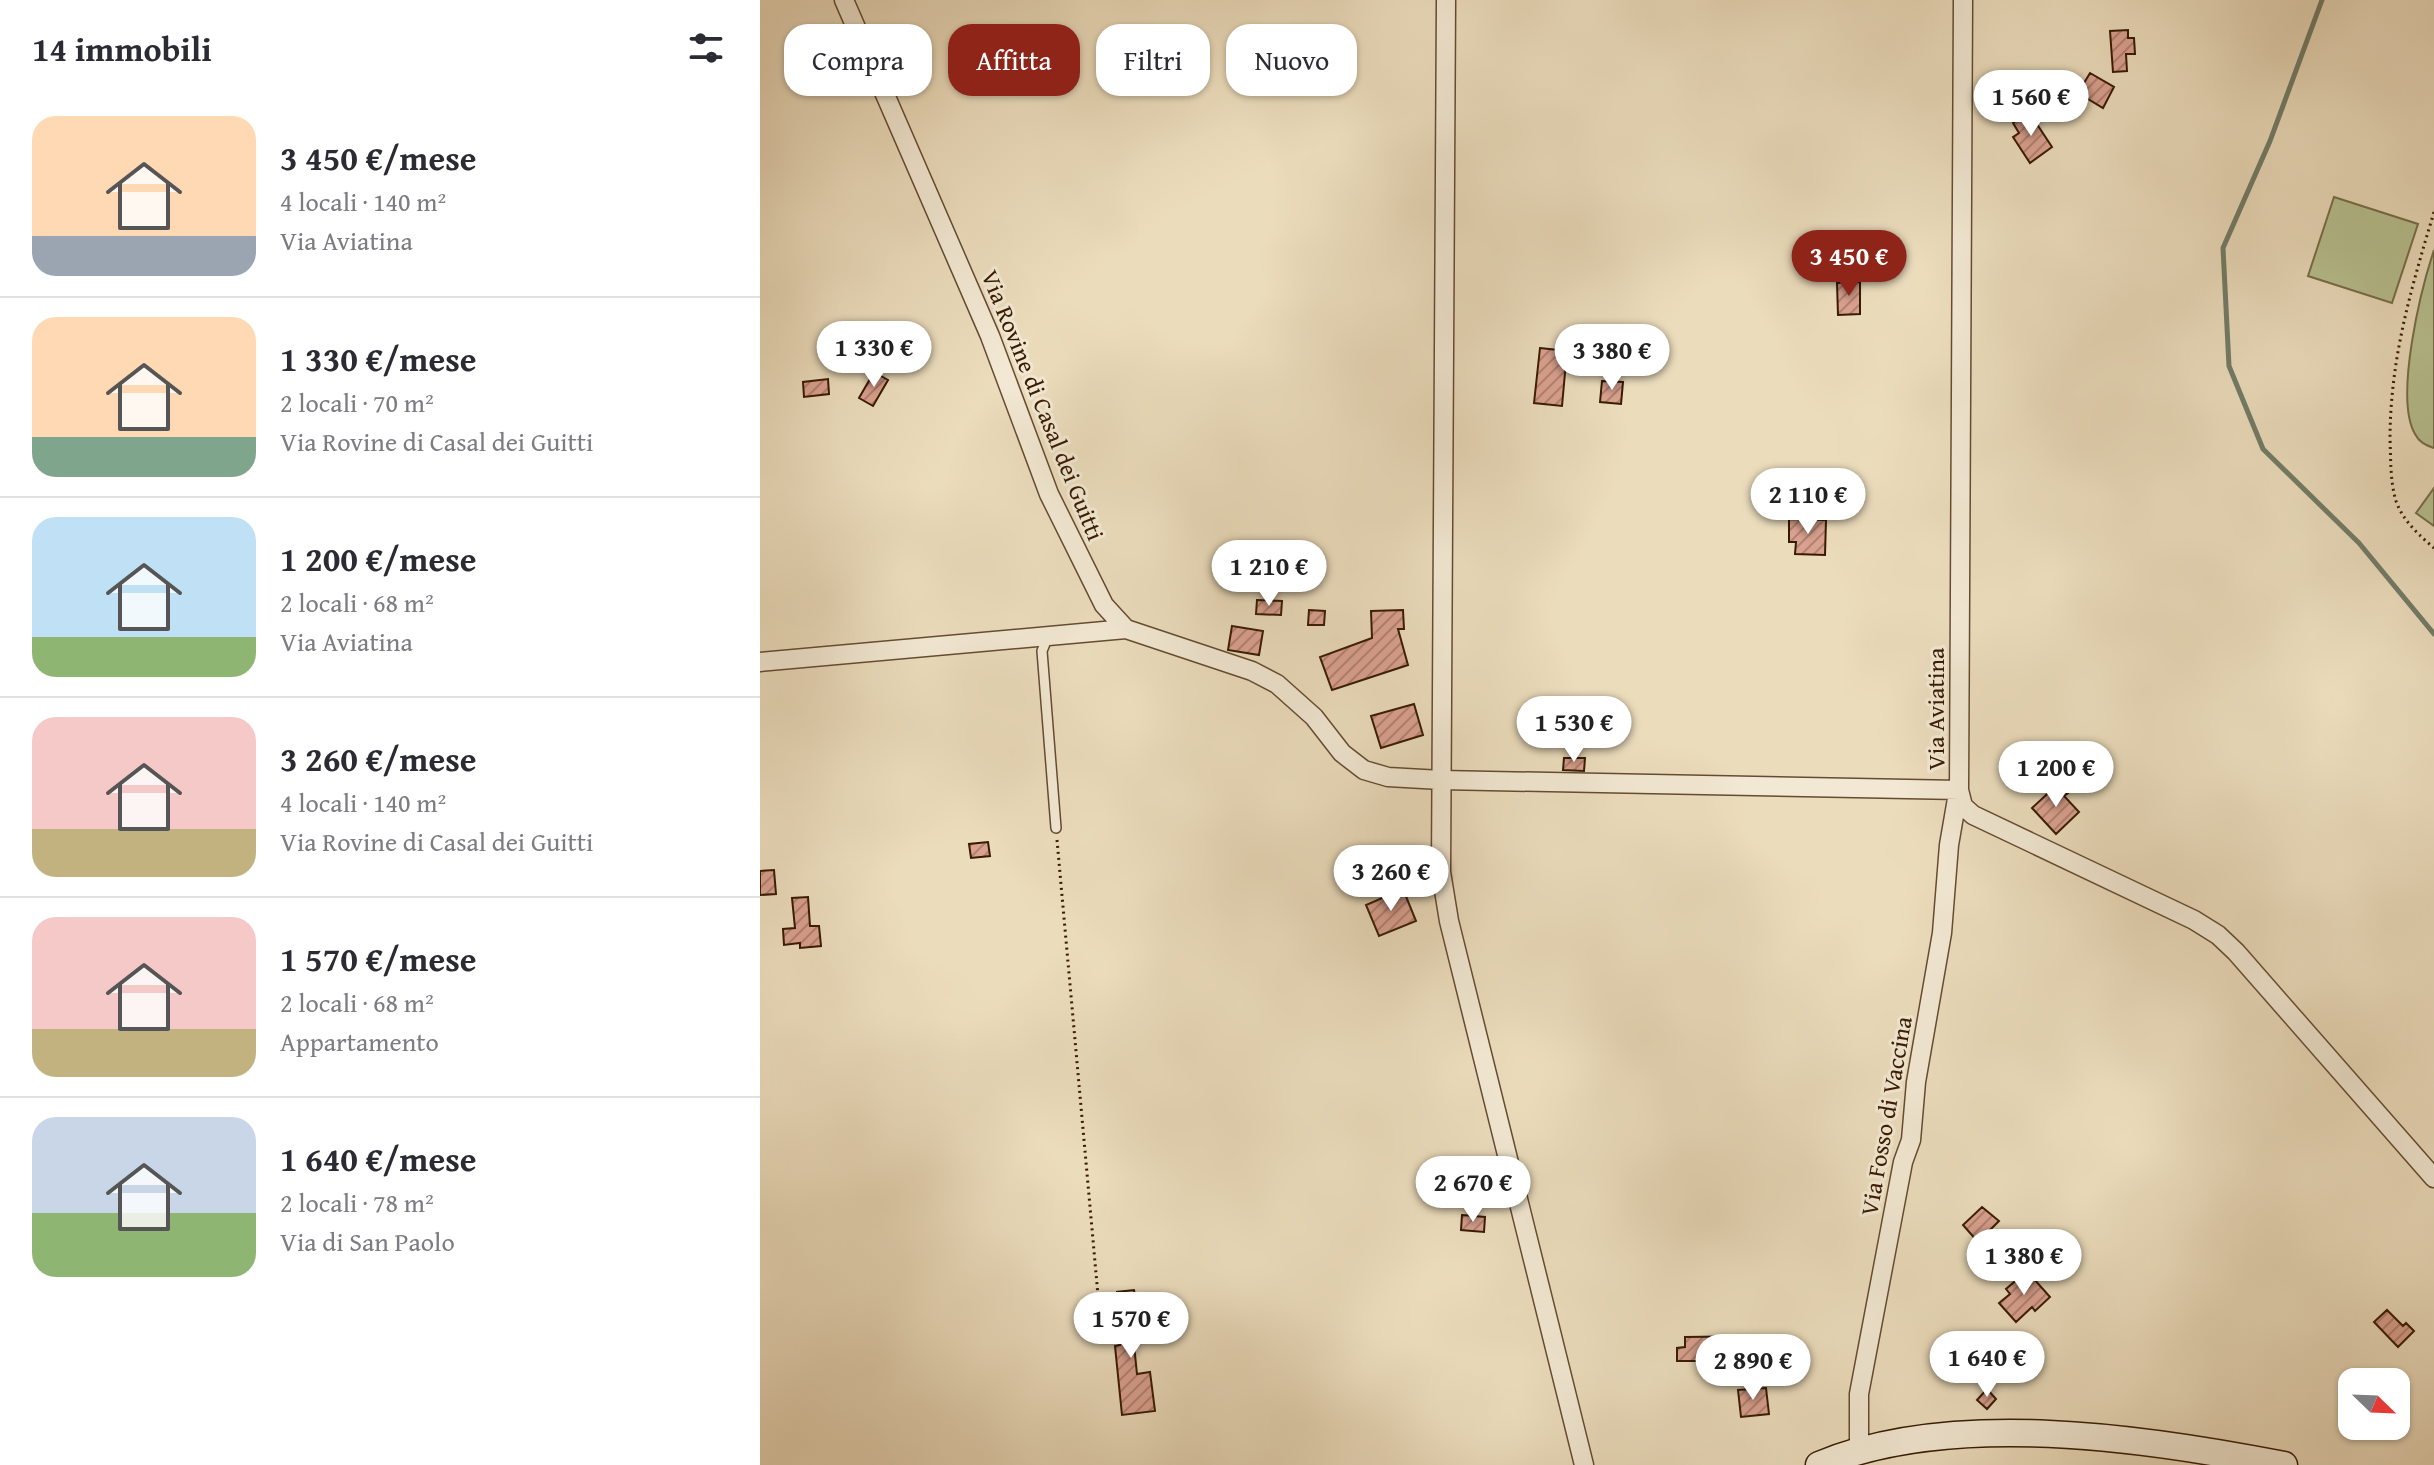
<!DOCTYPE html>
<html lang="it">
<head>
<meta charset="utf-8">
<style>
  :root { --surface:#fff; --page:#f2f2f3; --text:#2b2b33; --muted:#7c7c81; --line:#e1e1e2; --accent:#8f2418 }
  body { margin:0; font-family:"Gentium Book Plus",serif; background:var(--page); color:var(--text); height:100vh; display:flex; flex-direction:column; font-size:30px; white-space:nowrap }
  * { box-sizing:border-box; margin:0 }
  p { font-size:26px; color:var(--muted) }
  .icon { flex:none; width:44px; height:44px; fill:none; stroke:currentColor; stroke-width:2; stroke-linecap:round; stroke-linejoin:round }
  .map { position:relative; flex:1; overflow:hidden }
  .side { display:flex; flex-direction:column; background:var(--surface); width:760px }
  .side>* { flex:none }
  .hud { position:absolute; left:24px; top:24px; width:760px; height:72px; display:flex; gap:16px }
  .needle { width:52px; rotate:113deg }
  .buttons { position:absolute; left:1578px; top:1368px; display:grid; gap:16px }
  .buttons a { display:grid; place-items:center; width:72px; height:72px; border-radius:16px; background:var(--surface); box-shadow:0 2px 6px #0004; font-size:40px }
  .price { position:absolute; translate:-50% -68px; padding:0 18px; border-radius:28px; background:#fff; color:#222; font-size:26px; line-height:52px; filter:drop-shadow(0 2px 4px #0008) }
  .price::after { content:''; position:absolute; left:50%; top:48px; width:24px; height:18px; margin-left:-12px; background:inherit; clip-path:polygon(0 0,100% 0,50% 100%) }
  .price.selected { background:var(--accent); color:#fff }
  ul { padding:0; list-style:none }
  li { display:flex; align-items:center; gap:24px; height:200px; padding:0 32px }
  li+li { border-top:2px solid var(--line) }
  li span { display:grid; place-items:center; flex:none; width:224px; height:160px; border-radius:24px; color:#555 }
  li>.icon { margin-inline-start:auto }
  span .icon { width:96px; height:96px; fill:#fffc; stroke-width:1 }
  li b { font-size:34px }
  h2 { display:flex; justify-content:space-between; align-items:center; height:96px; padding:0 32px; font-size:34px }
  .pill { padding:0 28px; border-radius:24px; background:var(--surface); box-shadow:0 2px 6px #0004; font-size:28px; line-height:72px }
  .pill.selected { background:var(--accent); color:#fff }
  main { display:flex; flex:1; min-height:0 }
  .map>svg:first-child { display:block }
  .pitch { fill:#b7c091; stroke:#786e4a; stroke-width:2 }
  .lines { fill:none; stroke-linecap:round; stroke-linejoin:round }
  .stream { stroke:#727c68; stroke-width:5 }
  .building { fill:url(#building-hatch); stroke:#381b03; stroke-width:2 }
  .lane-casing { stroke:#654b31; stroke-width:12 }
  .street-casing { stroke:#654b31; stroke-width:21 }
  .secondary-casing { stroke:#381b03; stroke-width:29 }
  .path { stroke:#381b03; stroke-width:3; stroke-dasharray:2 4; stroke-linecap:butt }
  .lane { stroke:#f2e8d3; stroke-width:9 }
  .street { stroke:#f2e8d3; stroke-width:18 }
  .secondary { stroke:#f2e8d3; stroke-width:26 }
  .labels { text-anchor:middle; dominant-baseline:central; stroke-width:6; stroke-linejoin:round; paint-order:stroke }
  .street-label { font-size:24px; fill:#381b03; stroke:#f2e8d3 }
</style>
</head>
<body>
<main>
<section class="side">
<h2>14 immobili<svg class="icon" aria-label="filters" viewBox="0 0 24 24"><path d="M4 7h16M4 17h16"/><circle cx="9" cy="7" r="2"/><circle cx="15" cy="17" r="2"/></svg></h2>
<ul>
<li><span style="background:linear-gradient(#ffd9b3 75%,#9aa5b1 0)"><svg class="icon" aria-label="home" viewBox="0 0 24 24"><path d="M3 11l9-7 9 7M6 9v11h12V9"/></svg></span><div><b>3 450 €/mese</b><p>4 locali · 140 m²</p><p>Via Aviatina</p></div></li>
<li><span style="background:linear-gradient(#ffd9b3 75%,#7fa58c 0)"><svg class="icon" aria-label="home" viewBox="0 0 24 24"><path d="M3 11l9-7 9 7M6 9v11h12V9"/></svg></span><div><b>1 330 €/mese</b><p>2 locali · 70 m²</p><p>Via Rovine di Casal dei Guitti</p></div></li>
<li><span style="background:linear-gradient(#bfe0f5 75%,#8fb573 0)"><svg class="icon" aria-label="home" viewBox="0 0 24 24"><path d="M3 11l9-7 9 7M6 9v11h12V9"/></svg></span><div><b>1 200 €/mese</b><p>2 locali · 68 m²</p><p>Via Aviatina</p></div></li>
<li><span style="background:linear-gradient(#f6c9c9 70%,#c2b280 0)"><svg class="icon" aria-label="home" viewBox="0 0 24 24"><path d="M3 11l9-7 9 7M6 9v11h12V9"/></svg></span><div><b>3 260 €/mese</b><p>4 locali · 140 m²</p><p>Via Rovine di Casal dei Guitti</p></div></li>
<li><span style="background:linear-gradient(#f6c9c9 70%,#c2b280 0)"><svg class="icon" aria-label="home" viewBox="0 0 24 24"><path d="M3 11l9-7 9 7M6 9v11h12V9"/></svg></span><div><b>1 570 €/mese</b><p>2 locali · 68 m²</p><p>Appartamento</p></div></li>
<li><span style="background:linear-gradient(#c9d6e8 60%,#8fb573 0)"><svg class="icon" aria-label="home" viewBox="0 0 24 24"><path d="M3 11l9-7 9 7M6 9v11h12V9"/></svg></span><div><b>1 640 €/mese</b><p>2 locali · 78 m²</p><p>Via di San Paolo</p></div></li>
</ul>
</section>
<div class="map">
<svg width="1674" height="1465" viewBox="0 0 1674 1465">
  <defs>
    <pattern id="building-hatch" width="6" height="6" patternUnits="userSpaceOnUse" patternTransform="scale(2)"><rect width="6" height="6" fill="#daa18f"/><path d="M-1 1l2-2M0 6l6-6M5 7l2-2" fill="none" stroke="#b28273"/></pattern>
  </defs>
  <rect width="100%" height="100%" fill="#ebdcbc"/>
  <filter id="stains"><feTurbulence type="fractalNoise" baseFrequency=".0025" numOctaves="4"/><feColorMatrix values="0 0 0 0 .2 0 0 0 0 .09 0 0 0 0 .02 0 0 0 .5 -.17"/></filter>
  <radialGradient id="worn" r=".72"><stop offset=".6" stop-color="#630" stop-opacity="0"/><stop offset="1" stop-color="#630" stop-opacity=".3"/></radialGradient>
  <!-- pitch -->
  <path class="pitch" d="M1574,197L1658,224L1632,303L1548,276Z
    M1674,250V448C1665,445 1659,442 1655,434C1634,398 1661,289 1674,250Z
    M1674,488V526L1656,513Z"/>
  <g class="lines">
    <!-- stream -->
    <path class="stream" d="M1562,0L1510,141L1463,248L1469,366L1503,449L1599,543L1674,634"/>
  </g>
  <!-- building -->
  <path class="building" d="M1368,30V38H1374L1375,54H1366L1367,71L1353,72L1350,31Z
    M1330,73L1354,87L1343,108L1318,93Z
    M1269,112L1292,147L1270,163L1253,137L1259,133L1253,123Z
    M1100,282V314L1078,315L1077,283Z
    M780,348L807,351L802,406L774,403Z
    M114,372L128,380L113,406L99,398Z
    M68,379L69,394L44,397L43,382Z
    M842,381L863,382L861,404L840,402Z
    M1029,519L1066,520L1065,555L1035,554L1036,542H1029Z
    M497,600L522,601L521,615L496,614Z
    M549,610L565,611L564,625H548Z
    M643,610L644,629H638L648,665L572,690L560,657L612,638L611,611Z
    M472,626L503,631L499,655L468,650Z
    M654,704L663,735L621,748L611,716Z
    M804,758H825L824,771L803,770Z
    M1299,783L1308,793L1304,796L1319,812L1296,834L1272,808Z
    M228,842L230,856L211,858L209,844Z
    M14,870L16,894L0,895V871Z
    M643,889L656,921L619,936L606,905Z
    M48,897L50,926H59L61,946L40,948V943L24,945L23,929L35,928L32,898Z
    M1222,1207L1239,1221L1218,1242L1203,1225Z
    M702,1215L725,1217L724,1232L701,1230Z
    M1267,1271L1290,1297L1275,1311L1272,1307L1256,1322L1239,1303L1250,1294L1246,1289Z
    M374,1290L381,1334L373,1335L377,1374L390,1372L395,1411L362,1415L355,1346L360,1345L357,1292Z
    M1627,1310L1643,1326L1646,1323L1654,1331L1638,1347L1614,1322Z
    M1000,1336V1341L1016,1340L1017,1358L998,1360V1355L972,1359L976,1383L962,1385L957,1361H917V1348L925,1347V1337Z
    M1006,1388L1009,1414L981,1417L978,1390Z
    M1227,1389L1236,1399L1227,1409L1217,1400Z"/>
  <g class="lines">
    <!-- lane casing -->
    <g class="lane-casing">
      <path id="lane" d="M288,636L282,651L296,828"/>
    </g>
    <!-- street casing -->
    <g class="street-casing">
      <path id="street" d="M84,0L230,336L289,494L344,605L366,629L492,671L517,684L554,717L582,753L604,770L628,777L681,780L1199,790
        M686,0L681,872L689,921L824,1465
        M1203,0L1199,790L1203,806L1213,815L1434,920L1458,935L1476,952L1674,1178
        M0,662L366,629
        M1099,1449V1394L1143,1162L1151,1140L1156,1082L1182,933L1189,845L1198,793"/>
    </g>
    <!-- secondary casing -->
    <g class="secondary-casing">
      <path id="secondary" d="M1059,1465C1191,1409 1386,1438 1524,1465"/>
    </g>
    <!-- path -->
    <path class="path" d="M1674,212C1651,289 1630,359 1630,440C1631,461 1630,481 1636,501C1643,521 1659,535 1674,548
      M297,840L342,1340"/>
    <!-- lane -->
    <use href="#lane" class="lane"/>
    <!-- street -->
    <use href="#street" class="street"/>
    <!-- secondary -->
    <use href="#secondary" class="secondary"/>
  </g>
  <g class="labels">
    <!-- street labels -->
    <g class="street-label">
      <text transform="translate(283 405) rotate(68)">Via Rovine di Casal dei Guitti</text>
      <text transform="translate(1175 709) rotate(-90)">Via Aviatina</text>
      <text transform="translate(1126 1116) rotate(-80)">Via Fosso di Vaccina</text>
    </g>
  </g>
  <rect width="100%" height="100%" filter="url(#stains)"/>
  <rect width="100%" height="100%" fill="url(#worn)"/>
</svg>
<div class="buttons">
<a><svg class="needle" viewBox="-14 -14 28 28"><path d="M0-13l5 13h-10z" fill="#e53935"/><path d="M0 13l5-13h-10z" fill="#7c7c81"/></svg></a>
</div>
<b class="price" style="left:1271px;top:138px">1 560 €</b>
<b class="price selected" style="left:1089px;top:298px">3 450 €</b>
<b class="price" style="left:114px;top:389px">1 330 €</b>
<b class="price" style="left:852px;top:392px">3 380 €</b>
<b class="price" style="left:1048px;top:536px">2 110 €</b>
<b class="price" style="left:509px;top:608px">1 210 €</b>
<b class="price" style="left:814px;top:764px">1 530 €</b>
<b class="price" style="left:1296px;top:809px">1 200 €</b>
<b class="price" style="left:631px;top:913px">3 260 €</b>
<b class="price" style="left:713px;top:1224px">2 670 €</b>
<b class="price" style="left:1264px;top:1297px">1 380 €</b>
<b class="price" style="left:371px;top:1360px">1 570 €</b>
<b class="price" style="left:1227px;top:1399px">1 640 €</b>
<b class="price" style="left:993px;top:1402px">2 890 €</b>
<div class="hud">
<a class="pill">Compra</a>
<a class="pill selected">Affitta</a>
<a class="pill">Filtri</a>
<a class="pill">Nuovo</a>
</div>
</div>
</main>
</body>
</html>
